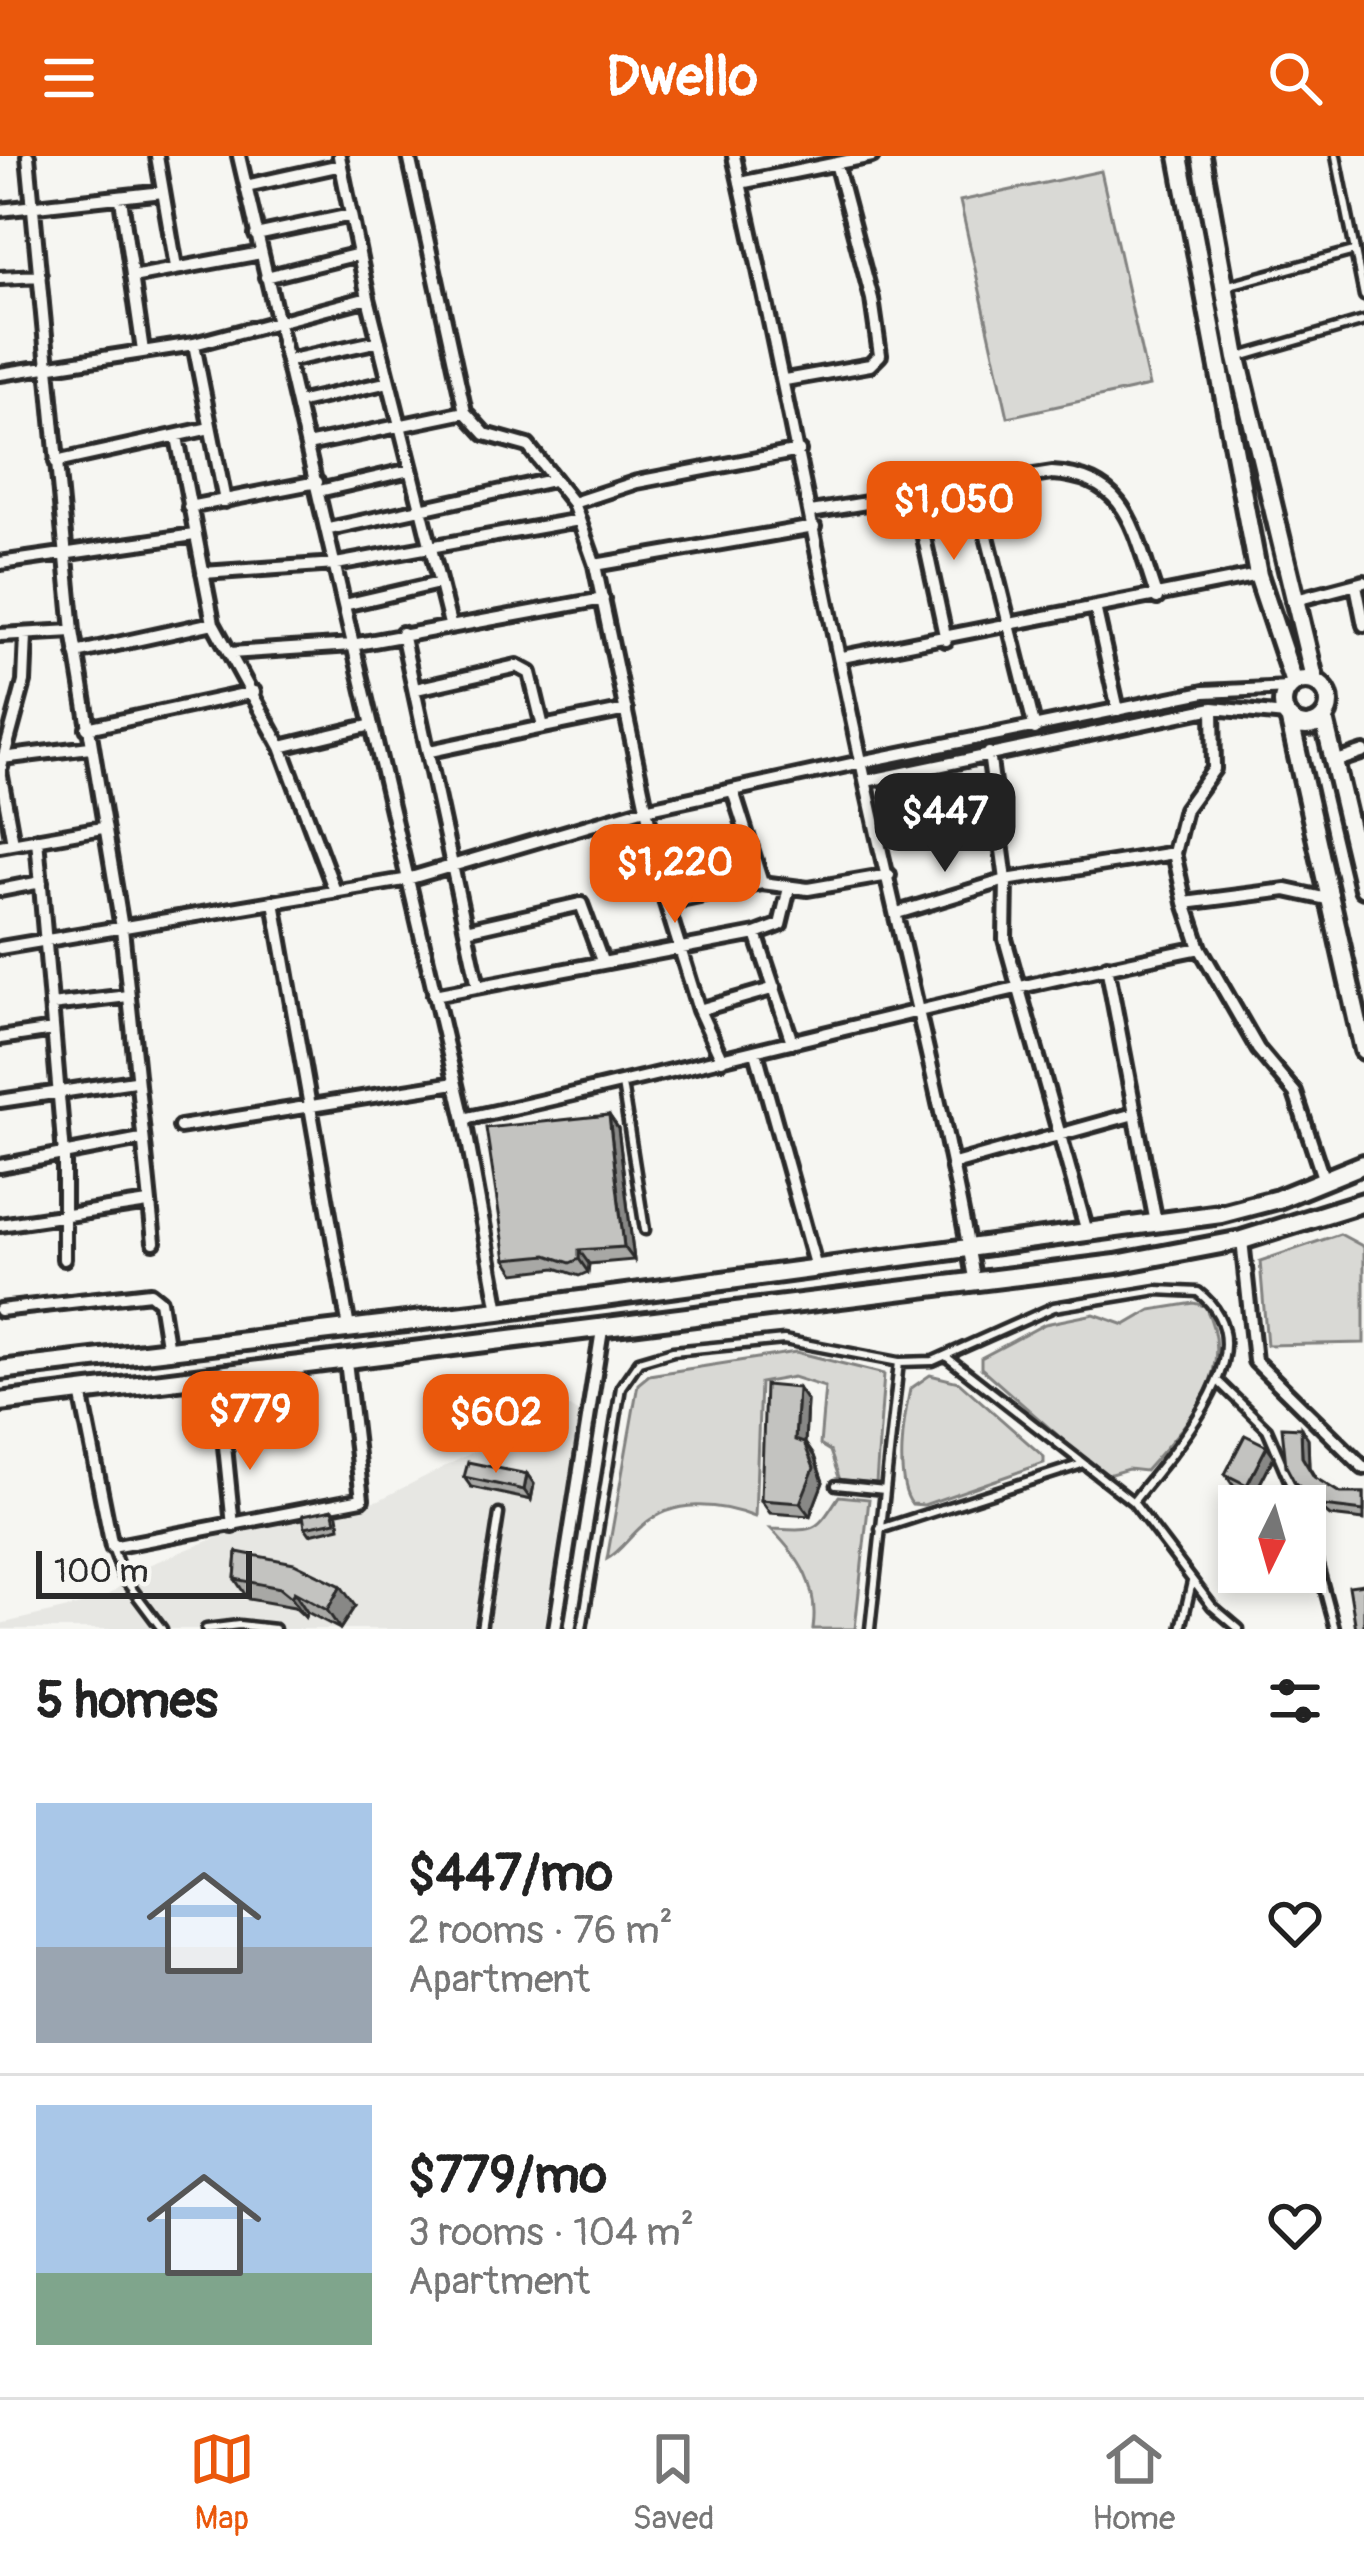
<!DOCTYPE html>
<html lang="en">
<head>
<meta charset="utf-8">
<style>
  :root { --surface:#fff; --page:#f2f2f2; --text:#222; --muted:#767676; --line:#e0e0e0; --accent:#ea580c }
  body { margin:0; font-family:Pangolin,sans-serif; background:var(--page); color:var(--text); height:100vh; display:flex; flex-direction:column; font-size:45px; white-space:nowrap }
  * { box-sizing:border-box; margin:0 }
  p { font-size:39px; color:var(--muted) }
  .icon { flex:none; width:66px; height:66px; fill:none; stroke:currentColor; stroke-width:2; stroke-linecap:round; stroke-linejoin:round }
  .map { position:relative; height:1473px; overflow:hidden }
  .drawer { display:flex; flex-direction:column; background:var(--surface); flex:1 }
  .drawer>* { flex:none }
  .needle { width:78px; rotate:185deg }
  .tools { position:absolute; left:1218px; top:1329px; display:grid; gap:24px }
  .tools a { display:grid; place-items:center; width:108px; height:108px; border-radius:0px; background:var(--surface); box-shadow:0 6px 18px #0003; font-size:60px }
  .scale { position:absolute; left:36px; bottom:30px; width:216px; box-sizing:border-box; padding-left:12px; border:6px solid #2b2b2b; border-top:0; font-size:33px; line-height:42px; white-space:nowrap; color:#2b2b2b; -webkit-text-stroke:9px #f6f6f2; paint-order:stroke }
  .price { position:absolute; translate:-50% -102px; padding:0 27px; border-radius:24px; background:var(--accent); color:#fff; font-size:39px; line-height:78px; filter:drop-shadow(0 3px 6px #0008) }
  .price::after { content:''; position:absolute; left:50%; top:72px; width:36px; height:27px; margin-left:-18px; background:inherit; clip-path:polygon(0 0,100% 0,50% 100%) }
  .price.on { background:#222; color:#fff }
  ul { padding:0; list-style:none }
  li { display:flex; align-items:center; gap:36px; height:300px; padding:0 36px }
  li+li { border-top:3px solid var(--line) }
  li span { display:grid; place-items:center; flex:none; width:336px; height:240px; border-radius:0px; color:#555 }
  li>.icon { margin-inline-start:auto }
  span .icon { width:144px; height:144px; fill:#fffc; stroke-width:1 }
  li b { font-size:51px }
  h2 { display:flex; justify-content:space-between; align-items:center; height:144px; padding:0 36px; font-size:51px }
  header { display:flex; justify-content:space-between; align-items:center; height:156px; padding:0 36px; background:var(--accent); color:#fff; font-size:54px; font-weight:800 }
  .menu { display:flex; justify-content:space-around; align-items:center; height:168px; border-top:3px solid var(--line); background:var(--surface); font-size:33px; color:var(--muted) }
  .menu a { display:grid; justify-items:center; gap:6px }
  .menu .on { color:var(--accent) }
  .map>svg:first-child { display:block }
  .built { fill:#e7e7e3 }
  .green { fill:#d9d9d5; stroke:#828280; stroke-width:3 }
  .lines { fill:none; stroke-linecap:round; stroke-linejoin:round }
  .service-casing { stroke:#2b2b2b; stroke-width:15 }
  .minor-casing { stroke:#2b2b2b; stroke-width:20 }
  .secondary-casing { stroke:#2b2b2b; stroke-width:26 }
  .service { stroke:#f6f6f2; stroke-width:6 }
  .minor { stroke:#f6f6f2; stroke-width:10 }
  .secondary { stroke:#f6f6f2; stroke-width:16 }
  .wall { fill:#a8a8a5; stroke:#2b2b2b; stroke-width:3 }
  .shaded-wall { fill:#888886; stroke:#2b2b2b; stroke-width:3 }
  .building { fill:#c3c3c0; stroke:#2b2b2b; stroke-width:3 }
</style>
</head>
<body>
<header><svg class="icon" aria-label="menu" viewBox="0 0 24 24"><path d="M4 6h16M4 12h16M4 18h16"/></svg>Dwello<svg class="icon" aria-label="search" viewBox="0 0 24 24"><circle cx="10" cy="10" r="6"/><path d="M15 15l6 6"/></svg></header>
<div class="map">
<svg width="1364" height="1473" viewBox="0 0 1364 1473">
  <rect width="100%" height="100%" fill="#f6f6f2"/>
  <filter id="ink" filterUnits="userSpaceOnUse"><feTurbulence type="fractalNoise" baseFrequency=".00833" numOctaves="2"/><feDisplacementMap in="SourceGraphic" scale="24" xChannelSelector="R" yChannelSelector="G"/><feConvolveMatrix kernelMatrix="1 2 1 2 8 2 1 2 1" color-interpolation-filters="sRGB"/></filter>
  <g filter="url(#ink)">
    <!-- built -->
    <path class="built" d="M566,1249L579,1257L544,1473H0V1468L102,1444L146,1410L218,1381L379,1344Z"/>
    <!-- green -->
    <path class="green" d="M1101,15L1149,230L1008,261L960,45Z
      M1340,1078L1364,1091V1187L1267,1189L1260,1105Z
      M1194,1147L1205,1150C1239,1218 1187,1267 1145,1315L1128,1313L1104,1320L981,1212V1202L1045,1168L1094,1158L1125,1169L1151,1154Z
      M796,1196L884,1218L876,1327L840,1324L830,1295L820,1289L825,1231L793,1221L760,1227L755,1361C719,1347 673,1342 642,1370C630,1380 619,1397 607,1403L638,1228L649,1219Z
      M930,1219L959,1226L1044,1301V1307L924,1349L912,1348C894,1325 904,1261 910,1233Z
      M839,1340L869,1343L855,1473H813C819,1431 800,1402 771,1373C817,1375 815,1377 839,1340Z"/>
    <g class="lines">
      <!-- service casing -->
      <g class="service-casing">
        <path id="service" d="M1336,0L1364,140
          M1229,129L1354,95
          M1240,201L1364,165
          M622,928L645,1074
          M948,1202L1133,1346L1212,1450L1239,1473
          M1220,1227L1267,1273L1300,1350
          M836,1329L885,1334
          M1305,1361L1335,1473
          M880,1373L1079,1309
          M112,1391L123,1421L162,1473
          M206,1473L239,1469L275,1473
          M481,1473L499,1358
          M582,1473L621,1231L639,1205L673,1195L784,1184L899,1206L933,1205L1054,1151L1157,1134L1198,1136C1274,1194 1170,1296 1133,1346
          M870,1473L899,1206
          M1181,1473L1192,1426"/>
      </g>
      <!-- minor casing -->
      <g class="minor-casing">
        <path id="minor" d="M28,0L73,475L122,772L154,1086
          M157,0L176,111
          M239,0L464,963L499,1155
          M339,0L368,142L450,468
          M409,0L465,256L485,278L528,290L573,347L595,409L666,747L699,854L722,904
          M734,0C780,201 817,403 861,605C898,780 945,952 975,1128
          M740,27L872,0
          M246,30L341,9
          M121,43L143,195
          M0,54L163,36
          M256,79L351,59
          M132,121L261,97
          M266,121L359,98
          M0,122L40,120
          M194,188L225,345
          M287,205L379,185
          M0,218L194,188L368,142
          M785,224L870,209L880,199L872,143L836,7
          M297,247L389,226
          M177,281L213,467L281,591L335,735
          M307,289L465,256
          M56,306L210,272
          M974,328L1035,573
          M319,335L410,314
          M915,340L946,484
          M573,347L637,326L799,295
          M189,351L317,326
          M811,356L1052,317C1131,321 1134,378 1157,442
          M329,373L552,324
          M0,407L194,379
          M595,409L814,371
          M203,417L336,408L579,364
          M1356,429L1364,469
          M1292,445L1364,426
          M344,449L439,427
          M1096,455L1118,554
          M402,477L478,830
          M0,479L73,475
          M76,497L213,467
          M230,497L352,489L603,443
          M842,501L1258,419
          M416,533L517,510L530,517L543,571L626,554
          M1213,552L1214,613L1185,653L1174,697L1185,747L1200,792L1258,893L1295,937L1324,1025
          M87,572L254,536
          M281,591L368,570
          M430,595L543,571
          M989,597L1006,724L1005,783L1087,1076
          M2,602L90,591
          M1337,605L1364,596
          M866,625L1213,552L1286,559
          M733,635L762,727
          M37,683L64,999V1103
          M13,687L0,615L24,526L26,479
          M0,690L102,672
          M0,734L41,726
          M274,746L349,1172
          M666,747L762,727L808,733L889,719
          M1185,747L1286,734L1332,744
          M897,757L1006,724L1174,697
          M466,774L581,748L602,805
          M756,778L792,886
          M0,792L404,724L645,653L861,606L1204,536L1289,532
          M1107,810L1156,1067
          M434,839L756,778L780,769L789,732
          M51,849L128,840
          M699,854L775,832
          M0,882L53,874
          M756,896L816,1112
          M0,945L134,925
          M464,963C710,909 953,842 1200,792
          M180,971L455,927
          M954,1008L1134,958
          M0,1010L141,983
          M0,1069L148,1047
          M1242,1084L1255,1205L1364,1312
          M0,1154L150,1137L160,1145L168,1195
          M218,1220L233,1370
          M81,1236L112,1391L362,1343L346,1205
          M555,1473L602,1174"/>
      </g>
      <!-- secondary casing -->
      <g class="secondary-casing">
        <path id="secondary" d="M1179,0L1258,419L1294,527
          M1201,0L1237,202L1315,526
          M1283 547a23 23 0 1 1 46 0a23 23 0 1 1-46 0Z
          M1324,563L1364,732
          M1290,565L1364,894
          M0,1214L499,1155L1221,1058L1278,1043L1364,1008
          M0,1246L1116,1108L1242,1084L1364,1046"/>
      </g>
      <!-- service -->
      <use href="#service" class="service"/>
      <!-- minor -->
      <use href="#minor" class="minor"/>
      <!-- secondary -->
      <use href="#secondary" class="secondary"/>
    </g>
    <!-- wall -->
    <path class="wall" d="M609,959L618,972L634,1104L589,1108L588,1116L579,1120L556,1112L515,1117L506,1103Z
      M798,1232L807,1245L805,1287L814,1300L823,1326L810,1360L770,1357L761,1344Z
      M1308,1282L1309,1311L1315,1322L1340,1337H1364V1364L1330,1360L1302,1337L1295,1327Z
      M1267,1290L1274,1300L1254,1339L1232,1328L1225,1318Z
      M527,1318L534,1328L531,1344L471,1331L464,1321Z
      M333,1353L338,1359L340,1371L310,1378L305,1371Z
      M237,1396L355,1450L340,1473L307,1456L305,1461L294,1451L248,1443L235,1423Z"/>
    <!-- shaded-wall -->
    <path class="shaded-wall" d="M609,959L618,972L634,1104L624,1091Z
      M579,1094L589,1108L588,1116L579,1103Z
      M798,1232L807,1245L805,1287L814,1300L823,1326L810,1360L800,1347L795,1284Z
      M1301,1272L1308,1282L1309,1311L1321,1331L1302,1301Z
      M1267,1290L1274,1300L1254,1339L1247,1329Z
      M527,1318L534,1328L531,1344L524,1334Z
      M341,1430L355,1450L340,1473L327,1454Z
      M294,1436L307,1456L305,1461L291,1441Z"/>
    <!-- building -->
    <path class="building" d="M609,959L624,1091L579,1094V1103L570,1107L547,1099L506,1103L486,972Z
      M765,1229L798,1232L795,1284L804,1287L814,1312L800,1347L761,1344Z
      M1282,1271L1301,1272L1302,1301L1314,1321L1340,1337H1364V1355L1323,1350L1295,1327L1286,1310Z
      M1245,1279L1267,1290L1247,1329L1225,1318Z
      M468,1306L527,1318L524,1334L464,1321Z
      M333,1353L336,1365L305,1371L303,1359Z
      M237,1396L294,1407L341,1430L327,1454L294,1436L291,1441L280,1432L235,1423Z
      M1364,1428V1473H1356L1349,1430Z"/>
  </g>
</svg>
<div class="tools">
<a><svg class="needle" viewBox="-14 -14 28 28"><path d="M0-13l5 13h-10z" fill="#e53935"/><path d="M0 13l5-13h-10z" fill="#767676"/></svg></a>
</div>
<div class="scale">100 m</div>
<b class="price" style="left:954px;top:407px">$1,050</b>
<b class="price on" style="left:945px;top:719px">$447</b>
<b class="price" style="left:675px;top:770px">$1,220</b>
<b class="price" style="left:250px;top:1317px">$779</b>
<b class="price" style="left:496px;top:1320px">$602</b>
</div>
<section class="drawer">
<h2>5 homes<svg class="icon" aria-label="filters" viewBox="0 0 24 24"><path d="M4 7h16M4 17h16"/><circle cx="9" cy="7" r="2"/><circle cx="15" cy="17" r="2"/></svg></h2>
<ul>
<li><span style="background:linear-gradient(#a9c7e8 60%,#9aa5b1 0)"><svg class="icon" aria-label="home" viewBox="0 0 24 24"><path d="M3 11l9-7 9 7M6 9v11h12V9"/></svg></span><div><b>$447/mo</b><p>2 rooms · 76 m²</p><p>Apartment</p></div><svg class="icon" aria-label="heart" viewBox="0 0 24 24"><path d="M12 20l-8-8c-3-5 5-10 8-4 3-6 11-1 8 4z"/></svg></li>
<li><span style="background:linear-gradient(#a9c7e8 70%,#7fa58c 0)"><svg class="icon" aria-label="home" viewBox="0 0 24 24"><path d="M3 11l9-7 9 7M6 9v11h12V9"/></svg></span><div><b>$779/mo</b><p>3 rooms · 104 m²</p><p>Apartment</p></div><svg class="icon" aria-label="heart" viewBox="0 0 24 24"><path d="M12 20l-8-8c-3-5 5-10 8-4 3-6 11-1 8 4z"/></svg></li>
</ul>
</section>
<nav class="menu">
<a class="on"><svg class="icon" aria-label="map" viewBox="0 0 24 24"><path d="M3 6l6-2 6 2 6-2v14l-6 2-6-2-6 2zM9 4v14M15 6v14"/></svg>Map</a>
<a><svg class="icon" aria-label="saved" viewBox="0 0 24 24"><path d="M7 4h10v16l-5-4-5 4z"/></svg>Saved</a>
<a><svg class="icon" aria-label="home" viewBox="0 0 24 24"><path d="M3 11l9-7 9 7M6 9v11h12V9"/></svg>Home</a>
</nav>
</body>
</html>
